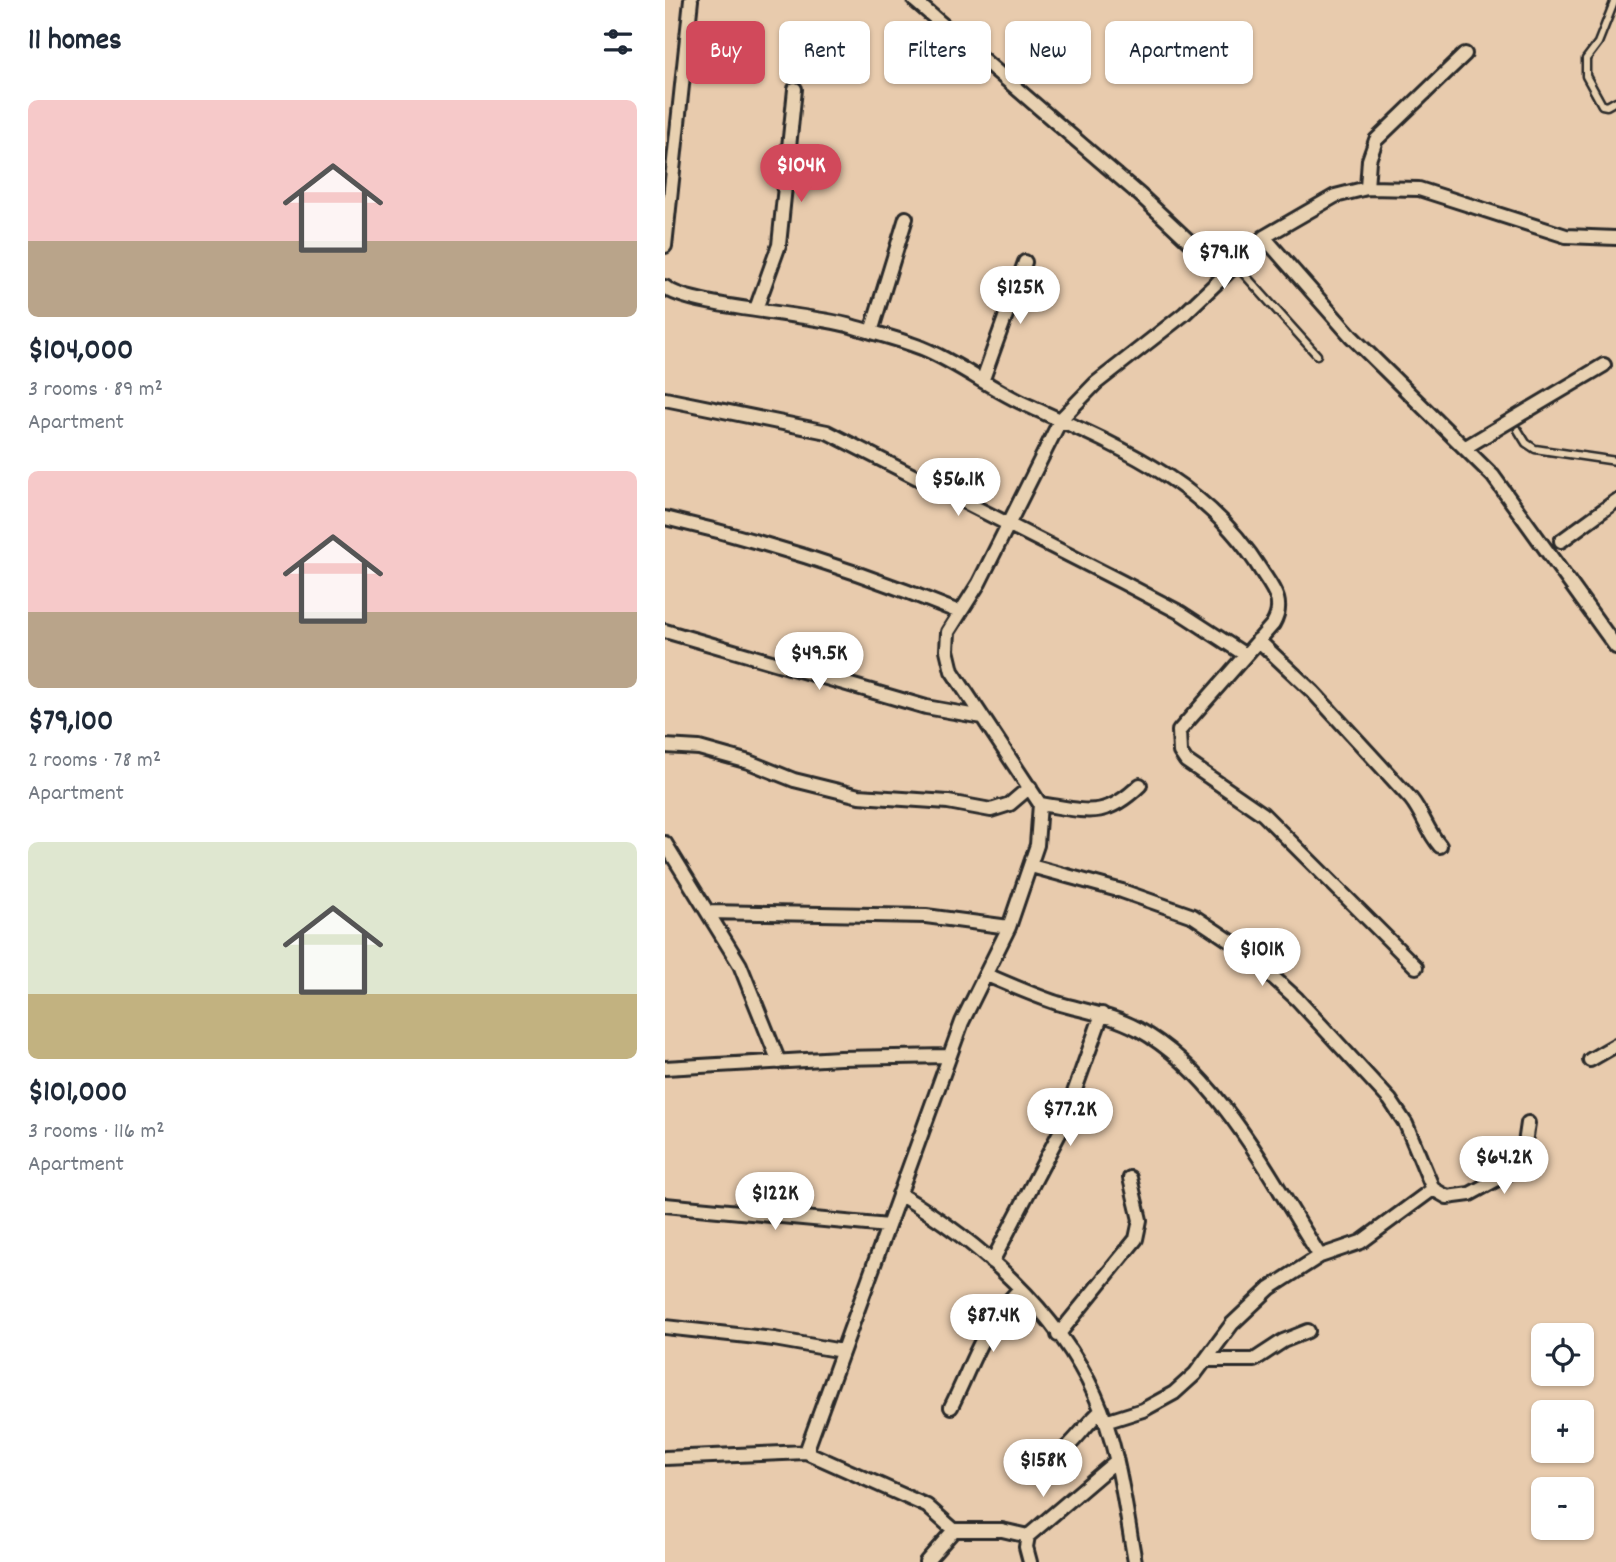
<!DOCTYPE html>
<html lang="en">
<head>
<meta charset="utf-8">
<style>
  :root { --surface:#fff; --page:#f2f2f3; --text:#1f2937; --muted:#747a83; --accent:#d1495b }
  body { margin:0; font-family:Dekko,sans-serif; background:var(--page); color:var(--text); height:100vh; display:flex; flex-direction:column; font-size:26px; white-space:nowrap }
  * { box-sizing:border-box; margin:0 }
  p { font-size:23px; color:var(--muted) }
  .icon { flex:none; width:38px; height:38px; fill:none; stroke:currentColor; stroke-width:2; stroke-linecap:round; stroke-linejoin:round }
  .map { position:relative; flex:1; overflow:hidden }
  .drawer { display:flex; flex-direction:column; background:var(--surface); width:665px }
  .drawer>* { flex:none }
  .top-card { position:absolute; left:21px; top:21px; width:665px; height:63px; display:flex; gap:14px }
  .controls { position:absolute; left:866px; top:1323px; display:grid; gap:14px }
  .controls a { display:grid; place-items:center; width:63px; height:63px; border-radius:10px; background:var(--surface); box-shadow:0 2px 5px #0004; font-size:35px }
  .price { position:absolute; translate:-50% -60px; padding:0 16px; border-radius:24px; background:#fff; color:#222; font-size:23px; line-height:46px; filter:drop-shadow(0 2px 4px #0008) }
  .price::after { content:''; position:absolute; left:50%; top:42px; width:21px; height:16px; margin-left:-10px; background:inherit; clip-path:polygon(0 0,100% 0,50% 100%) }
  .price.current { background:var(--accent); color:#fff }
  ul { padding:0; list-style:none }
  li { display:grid; align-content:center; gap:14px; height:371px; padding:0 28px }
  li span { display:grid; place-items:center; height:217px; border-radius:10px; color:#555 }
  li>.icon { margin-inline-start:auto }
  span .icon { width:126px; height:126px; fill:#fffc; stroke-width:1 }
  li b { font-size:30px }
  h2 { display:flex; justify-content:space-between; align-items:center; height:84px; padding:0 28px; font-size:30px }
  .tag { padding:0 24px; border-radius:10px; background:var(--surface); box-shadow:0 2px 5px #0004; font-size:24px; line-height:63px }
  .tag.current { background:var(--accent); color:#fff }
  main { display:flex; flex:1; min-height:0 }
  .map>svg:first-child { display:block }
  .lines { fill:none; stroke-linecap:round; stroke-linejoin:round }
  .service-casing { stroke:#2b2b2b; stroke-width:11 }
  .minor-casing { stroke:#2b2b2b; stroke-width:18 }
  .service { stroke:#e8d1b1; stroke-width:6 }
  .minor { stroke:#e8d1b1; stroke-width:12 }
</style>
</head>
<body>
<main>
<section class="drawer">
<h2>11 homes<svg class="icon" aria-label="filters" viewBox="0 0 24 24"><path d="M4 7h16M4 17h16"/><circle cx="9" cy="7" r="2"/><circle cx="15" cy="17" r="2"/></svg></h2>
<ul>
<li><span style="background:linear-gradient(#f6c9c9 65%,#b9a48a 0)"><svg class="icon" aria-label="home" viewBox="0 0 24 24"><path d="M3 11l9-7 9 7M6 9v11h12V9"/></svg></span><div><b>$104,000</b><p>3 rooms · 89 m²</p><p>Apartment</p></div></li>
<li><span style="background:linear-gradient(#f6c9c9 65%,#b9a48a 0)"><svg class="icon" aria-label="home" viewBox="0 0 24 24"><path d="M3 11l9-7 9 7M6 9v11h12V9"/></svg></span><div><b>$79,100</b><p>2 rooms · 78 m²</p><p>Apartment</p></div></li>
<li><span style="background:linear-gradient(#dfe7d0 70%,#c2b280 0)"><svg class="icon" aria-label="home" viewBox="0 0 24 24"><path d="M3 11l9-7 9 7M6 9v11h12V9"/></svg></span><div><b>$101,000</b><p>3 rooms · 116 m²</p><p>Apartment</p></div></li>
</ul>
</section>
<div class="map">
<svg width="951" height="1562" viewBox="0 0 951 1562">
  <rect width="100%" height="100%" fill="#e8cbad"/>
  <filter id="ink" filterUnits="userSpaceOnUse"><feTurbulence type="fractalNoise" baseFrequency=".0143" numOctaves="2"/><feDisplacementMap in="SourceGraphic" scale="14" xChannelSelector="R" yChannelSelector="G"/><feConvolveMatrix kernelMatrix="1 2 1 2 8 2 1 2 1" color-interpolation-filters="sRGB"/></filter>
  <g filter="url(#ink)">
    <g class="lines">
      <!-- service casing -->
      <g class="service-casing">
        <path id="service" d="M950,0L933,43L921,59V76L937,105L942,106L951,101
          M570,264L652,355
          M853,430L861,443L870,449L951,461"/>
      </g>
      <!-- minor casing -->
      <g class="minor-casing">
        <path id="minor" d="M249,0L475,195L560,275L599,237L670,196L702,188L754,189L901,236L951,238
          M702,188L704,160L711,140L800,54
          M599,237L686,336L828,476L951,647
          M0,246L26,0
          M0,287C22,307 148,314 186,326C209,333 234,339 257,348C294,363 327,390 364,406C455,447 542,482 597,572C609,590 620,603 608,624L514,731L515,752L521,761L598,814L751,967
          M91,309L114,245L130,89
          M206,332L241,218
          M318,379L360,262
          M0,399L162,432L457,582L516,613L579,654
          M801,447L939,365
          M0,518C100,541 199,573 294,612
          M896,541L951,501
          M0,631L261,707L317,717
          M593,640L648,692L746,799C758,814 762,831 775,846
          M0,746L34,748L84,762L129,780L194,796L283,802L326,810L345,804L365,787
          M375,804C422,811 439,820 475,785
          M0,843L75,965L114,1062
          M366,866L457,891L528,916L576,948L632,999L725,1100L741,1124L768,1189L782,1197L805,1194L849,1170L858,1157L863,1123
          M43,912L261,916L344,927
          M322,975C345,985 368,995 392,1003C419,1011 447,1015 473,1029C554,1073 607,1181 655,1256
          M925,1060L951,1045
          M0,1068L175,1058L284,1056
          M234,1194C313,1241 392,1310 430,1395C454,1447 460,1507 470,1562
          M0,1205L223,1226
          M327,1262L395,1132L437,1014
          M0,1327L109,1339L177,1351
          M393,1335L471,1239L475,1220L465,1178
          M542,1360H589L618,1341L643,1331
          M286,1407C309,1361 316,1328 354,1290
          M440,1422L478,1410L509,1393L530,1374L567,1324L605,1288L655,1256L696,1242L768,1189
          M365,1450L383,1459C405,1452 418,1426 436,1411
          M141,1452L297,1022L344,927L372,845L375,804L287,671L282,650L283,632L314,583L396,419L431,383L519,314L560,275
          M0,1458L141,1452L262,1506L289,1530
          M261,1562L289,1530H337L363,1536
          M365,1562L361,1547L363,1536L451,1461"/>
      </g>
      <!-- service -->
      <use href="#service" class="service"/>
      <!-- minor -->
      <use href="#minor" class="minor"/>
    </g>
  </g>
</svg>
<div class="controls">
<a><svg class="icon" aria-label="locate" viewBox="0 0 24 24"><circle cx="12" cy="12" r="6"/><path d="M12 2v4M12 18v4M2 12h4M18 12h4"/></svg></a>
<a>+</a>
<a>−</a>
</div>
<b class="price current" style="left:136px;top:204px">$104K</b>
<b class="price" style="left:559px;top:291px">$79.1K</b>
<b class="price" style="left:355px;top:326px">$125K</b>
<b class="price" style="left:293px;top:518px">$56.1K</b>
<b class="price" style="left:154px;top:692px">$49.5K</b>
<b class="price" style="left:597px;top:988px">$101K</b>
<b class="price" style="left:405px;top:1148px">$77.2K</b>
<b class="price" style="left:839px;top:1196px">$64.2K</b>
<b class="price" style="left:110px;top:1232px">$122K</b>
<b class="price" style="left:328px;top:1354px">$87.4K</b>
<b class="price" style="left:378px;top:1499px">$158K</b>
<div class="top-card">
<a class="tag current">Buy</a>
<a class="tag">Rent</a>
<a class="tag">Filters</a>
<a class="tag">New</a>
<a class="tag">Apartment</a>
</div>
</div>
</main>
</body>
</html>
